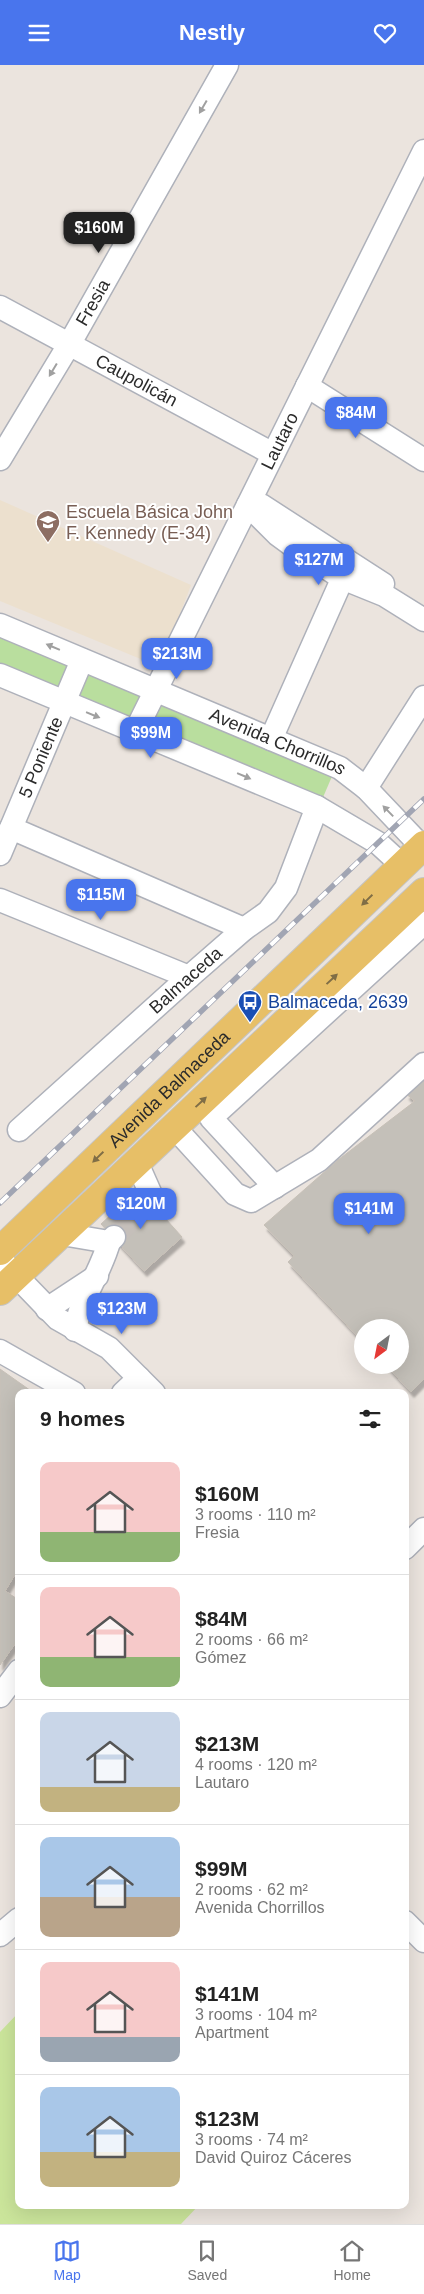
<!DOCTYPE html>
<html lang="en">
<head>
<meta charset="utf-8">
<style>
  :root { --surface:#fff; --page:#f2f2f2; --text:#222; --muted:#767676; --line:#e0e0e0; --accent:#4975ed }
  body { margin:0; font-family:Arial,sans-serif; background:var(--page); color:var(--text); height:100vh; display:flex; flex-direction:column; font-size:19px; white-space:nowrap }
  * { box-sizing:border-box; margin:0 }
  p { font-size:16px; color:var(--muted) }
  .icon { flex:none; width:28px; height:28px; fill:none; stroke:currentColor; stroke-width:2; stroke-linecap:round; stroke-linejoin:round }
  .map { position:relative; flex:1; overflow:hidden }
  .sheet { position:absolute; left:15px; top:1324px; width:394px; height:820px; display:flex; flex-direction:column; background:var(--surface); border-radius:10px; box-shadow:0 5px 20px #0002 }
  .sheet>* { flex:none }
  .needle { width:32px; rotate:212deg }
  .buttons { position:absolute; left:354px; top:1254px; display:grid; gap:10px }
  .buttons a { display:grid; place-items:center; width:55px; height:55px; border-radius:50%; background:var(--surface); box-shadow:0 5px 20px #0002; font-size:25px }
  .price { position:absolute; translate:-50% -42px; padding:0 11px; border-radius:10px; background:var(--accent); color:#fff; font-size:16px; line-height:32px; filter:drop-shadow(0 1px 2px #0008) }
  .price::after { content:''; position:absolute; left:50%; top:30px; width:15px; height:11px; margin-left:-8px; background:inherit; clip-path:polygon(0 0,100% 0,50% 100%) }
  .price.selected { background:#222; color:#fff }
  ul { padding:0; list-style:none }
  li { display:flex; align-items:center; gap:15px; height:125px; padding:0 25px }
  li+li { border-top:1px solid var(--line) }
  li span { display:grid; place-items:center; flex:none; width:140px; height:100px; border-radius:10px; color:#555 }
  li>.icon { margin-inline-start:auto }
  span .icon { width:60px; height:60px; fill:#fffc; stroke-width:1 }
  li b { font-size:21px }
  h2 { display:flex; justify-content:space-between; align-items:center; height:60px; padding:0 25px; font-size:21px }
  header { display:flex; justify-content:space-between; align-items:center; height:65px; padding:0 25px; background:var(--accent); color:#fff; font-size:22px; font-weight:700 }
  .tabs { display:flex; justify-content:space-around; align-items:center; height:70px; border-top:1px solid var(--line); background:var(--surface); font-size:14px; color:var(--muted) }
  .tabs a { display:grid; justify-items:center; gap:2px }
  .tabs .selected { color:var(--accent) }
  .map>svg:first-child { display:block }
  .education { fill:#ece0ce }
  .green { fill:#b9de9e }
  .pitch { fill:#cbe59b }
  .building { fill:#c4c0b9; stroke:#c7c0b7; filter:url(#shadow) }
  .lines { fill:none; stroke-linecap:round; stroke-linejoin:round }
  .minor-tunnel { stroke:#c5bfba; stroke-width:22; stroke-dasharray:22 11; stroke-linecap:butt }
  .minor-casing { stroke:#aeb1ba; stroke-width:25 }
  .major-casing { stroke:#c4c4c4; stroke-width:30 }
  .minor { stroke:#fff; stroke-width:22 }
  .major { stroke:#e7bf67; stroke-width:28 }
  .rail-casing { stroke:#a1a5b3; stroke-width:5.5 }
  .rail { stroke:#fff; stroke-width:4; stroke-dasharray:11; stroke-linecap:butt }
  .oneway { fill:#a0a0a0 }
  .oneway2 { fill:#806e46 }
  .labels { text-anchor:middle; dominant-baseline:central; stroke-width:4; stroke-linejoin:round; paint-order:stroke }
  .street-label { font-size:18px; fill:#2b2b2b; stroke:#fff }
  .education-label { font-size:18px; fill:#785e54; stroke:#fff; text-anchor:start }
  .transit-label { font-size:18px; fill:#164399; stroke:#fff; text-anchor:start }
</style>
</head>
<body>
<header><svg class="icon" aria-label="menu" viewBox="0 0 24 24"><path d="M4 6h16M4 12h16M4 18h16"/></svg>Nestly<svg class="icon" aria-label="heart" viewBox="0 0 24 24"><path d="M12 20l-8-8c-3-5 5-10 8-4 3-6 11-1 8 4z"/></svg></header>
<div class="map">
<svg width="424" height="2159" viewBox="0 0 424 2159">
  <defs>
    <filter id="shadow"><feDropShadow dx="3" dy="5.5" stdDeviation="1" flood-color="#0004"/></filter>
  </defs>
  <rect width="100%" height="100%" fill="#ebe4de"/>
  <!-- education -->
  <path class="education" d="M0,435L191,520L160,602L0,536Z"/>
  <!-- green -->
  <path class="green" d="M0,570L333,709L321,737L0,601Z"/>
  <!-- pitch -->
  <path class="pitch" d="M19,1947V2140H199L181,2159H0V1967Z"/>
  <!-- building -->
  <path class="building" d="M424,1014V1314L411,1327L386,1300H400V1262H362V1276L288,1197L294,1191L264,1160L338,1095L415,1036L406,1029Z
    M139,1124L182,1172L144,1206L101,1159Z
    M0,1304L34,1328H19V1508L17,1506L5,1526L19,1535V1573L0,1600Z"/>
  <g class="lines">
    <!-- minor-tunnel -->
    <path class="minor-tunnel" d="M114,1172L150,1136"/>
    <!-- minor casing -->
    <g class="minor-casing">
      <g id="minor">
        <path id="s1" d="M0,242L273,389"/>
        <path d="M307,321L424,395"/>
        <path id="s2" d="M0,394L70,278L227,0"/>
        <path d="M248,440L278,470L293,481L342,513L384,530L424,555"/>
        <path d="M261,440L383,519"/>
        <path id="s3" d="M0,560L340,703L366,723L422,782"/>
        <path d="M0,610L317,742L378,778L403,801"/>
        <path id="s4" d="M135,667L424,86"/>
        <path d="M271,674L348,501"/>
        <path d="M366,723L424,632"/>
        <path d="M11,763L244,864"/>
        <path id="s5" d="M0,789L82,595"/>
        <path d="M0,835L189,912"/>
        <path d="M175,1063L235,1129L251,1136L319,1095L424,999"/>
        <path id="s6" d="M19,1065L189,912L244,864L268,847L286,823L317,742"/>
        <path d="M137,1098L153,1134L150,1136"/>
        <path d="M275,1122L211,1053L424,858"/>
        <path d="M62,1169L109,1177L114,1172"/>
        <path d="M0,1194L58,1254L109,1283L154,1328"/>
        <path d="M47,1244L97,1211"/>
        <path d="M75,1265C80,1234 101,1207 109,1177"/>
        <path d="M0,1286L74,1328"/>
        <path d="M123,1328L139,1313"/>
        <path d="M405,1483L424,1464"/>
        <path d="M0,1631L19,1606"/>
        <path d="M405,1857L424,1876"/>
        <path d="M0,1870L19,1854"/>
      </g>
    </g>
    <!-- major casing -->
    <g class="major-casing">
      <g id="major">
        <path id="s7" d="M0,1186L424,780"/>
        <path d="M0,1226L424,827"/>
      </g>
    </g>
    <!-- minor -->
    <use href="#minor" class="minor"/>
    <!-- major -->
    <use href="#major" class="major"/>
    <!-- rail casing -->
    <g class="rail-casing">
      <path id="rail" d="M0,1138L424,734"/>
    </g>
    <!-- rail -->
    <use href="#rail" class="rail"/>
  </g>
  <!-- one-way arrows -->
  <defs><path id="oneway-solid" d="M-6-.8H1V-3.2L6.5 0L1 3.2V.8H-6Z" transform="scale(1.25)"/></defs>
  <g class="oneway">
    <use href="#oneway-solid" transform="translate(203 42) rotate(120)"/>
    <use href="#oneway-solid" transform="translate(53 305) rotate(121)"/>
    <use href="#oneway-solid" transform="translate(53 582) rotate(-157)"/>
    <use href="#oneway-solid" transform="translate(93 650) rotate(22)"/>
    <use href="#oneway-solid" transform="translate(244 711) rotate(23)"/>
    <use href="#oneway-solid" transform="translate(388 746) rotate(-134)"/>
  </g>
  <g class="oneway2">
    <use href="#oneway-solid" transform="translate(367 835) rotate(136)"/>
    <use href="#oneway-solid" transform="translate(332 914) rotate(-43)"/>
    <use href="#oneway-solid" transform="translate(201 1037) rotate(-43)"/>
    <use href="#oneway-solid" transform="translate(98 1092) rotate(136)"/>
  </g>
  <!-- icons -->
  <defs>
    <g id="school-pin" transform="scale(1.25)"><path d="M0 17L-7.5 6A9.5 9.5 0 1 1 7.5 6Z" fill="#8d6e63" stroke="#fff"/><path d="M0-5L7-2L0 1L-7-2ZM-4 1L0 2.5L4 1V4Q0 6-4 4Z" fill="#fff"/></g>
    <g id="bus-pin" transform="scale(1.25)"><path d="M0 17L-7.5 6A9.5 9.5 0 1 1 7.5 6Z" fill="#1a4fb4" stroke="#fff"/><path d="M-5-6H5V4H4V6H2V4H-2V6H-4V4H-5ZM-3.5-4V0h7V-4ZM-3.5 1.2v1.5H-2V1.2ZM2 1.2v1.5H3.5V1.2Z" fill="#fff"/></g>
  </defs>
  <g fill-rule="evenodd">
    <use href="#school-pin" x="48" y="457"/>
    <use href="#bus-pin" x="250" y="937"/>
  </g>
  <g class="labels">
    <!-- street labels -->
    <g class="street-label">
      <text stroke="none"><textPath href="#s2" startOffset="182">Fresia</textPath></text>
      <text stroke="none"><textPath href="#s1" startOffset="155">Caupolicán</textPath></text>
      <text stroke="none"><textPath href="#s4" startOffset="325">Lautaro</textPath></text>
      <text stroke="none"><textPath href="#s3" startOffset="301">Avenida Chorrillos</textPath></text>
      <text stroke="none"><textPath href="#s5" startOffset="105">5 Poniente</textPath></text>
      <text stroke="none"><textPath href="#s6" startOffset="224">Balmaceda</textPath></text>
      <text stroke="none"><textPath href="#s7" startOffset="234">Avenida Balmaceda</textPath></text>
    </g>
    <!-- education labels -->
    <g class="education-label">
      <text x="66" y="447">Escuela Básica John<tspan x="66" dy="21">F. Kennedy (E-34)</tspan></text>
    </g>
    <!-- transit labels -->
    <g class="transit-label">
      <text x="268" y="937">Balmaceda, 2639</text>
    </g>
  </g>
</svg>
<div class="buttons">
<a><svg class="needle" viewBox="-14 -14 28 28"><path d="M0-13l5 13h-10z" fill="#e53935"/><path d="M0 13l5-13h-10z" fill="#767676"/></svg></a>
</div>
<b class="price selected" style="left:99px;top:189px">$160M</b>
<b class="price" style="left:356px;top:374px">$84M</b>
<b class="price" style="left:319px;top:521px">$127M</b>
<b class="price" style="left:177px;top:615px">$213M</b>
<b class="price" style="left:151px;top:694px">$99M</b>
<b class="price" style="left:101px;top:856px">$115M</b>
<b class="price" style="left:141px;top:1165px">$120M</b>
<b class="price" style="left:369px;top:1170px">$141M</b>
<b class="price" style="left:122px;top:1270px">$123M</b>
<section class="sheet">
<h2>9 homes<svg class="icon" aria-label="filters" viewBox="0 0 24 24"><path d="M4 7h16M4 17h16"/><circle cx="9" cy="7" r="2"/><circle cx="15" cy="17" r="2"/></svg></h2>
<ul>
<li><span style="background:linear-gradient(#f6c9c9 70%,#8fb573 0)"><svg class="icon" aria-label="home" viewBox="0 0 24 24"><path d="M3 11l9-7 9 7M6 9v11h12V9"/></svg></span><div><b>$160M</b><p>3 rooms · 110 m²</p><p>Fresia</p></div></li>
<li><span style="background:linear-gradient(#f6c9c9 70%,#8fb573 0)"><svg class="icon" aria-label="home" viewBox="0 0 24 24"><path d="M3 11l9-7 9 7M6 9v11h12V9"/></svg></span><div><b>$84M</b><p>2 rooms · 66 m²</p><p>Gómez</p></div></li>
<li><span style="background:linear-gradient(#c9d6e8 75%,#c2b280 0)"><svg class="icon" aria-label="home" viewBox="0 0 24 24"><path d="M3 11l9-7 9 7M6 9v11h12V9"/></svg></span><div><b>$213M</b><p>4 rooms · 120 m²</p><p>Lautaro</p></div></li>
<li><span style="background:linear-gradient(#a9c7e8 60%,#b9a48a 0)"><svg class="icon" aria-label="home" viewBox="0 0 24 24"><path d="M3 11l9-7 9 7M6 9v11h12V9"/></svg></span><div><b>$99M</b><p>2 rooms · 62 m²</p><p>Avenida Chorrillos</p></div></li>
<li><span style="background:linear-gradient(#f6c9c9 75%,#9aa5b1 0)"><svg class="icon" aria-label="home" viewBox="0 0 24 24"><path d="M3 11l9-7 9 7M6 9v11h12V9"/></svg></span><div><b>$141M</b><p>3 rooms · 104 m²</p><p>Apartment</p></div></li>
<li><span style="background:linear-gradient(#a9c7e8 65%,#c2b280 0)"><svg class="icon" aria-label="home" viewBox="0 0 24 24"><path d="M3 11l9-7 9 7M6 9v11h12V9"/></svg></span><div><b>$123M</b><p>3 rooms · 74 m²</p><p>David Quiroz Cáceres</p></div></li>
</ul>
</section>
</div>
<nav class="tabs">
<a class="selected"><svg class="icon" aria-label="map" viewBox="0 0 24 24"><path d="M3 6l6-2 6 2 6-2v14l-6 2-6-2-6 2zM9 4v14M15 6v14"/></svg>Map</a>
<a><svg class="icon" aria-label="saved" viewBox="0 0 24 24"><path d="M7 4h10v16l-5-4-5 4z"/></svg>Saved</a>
<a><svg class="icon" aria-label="home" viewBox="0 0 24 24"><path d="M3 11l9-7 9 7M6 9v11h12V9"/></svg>Home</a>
</nav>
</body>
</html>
